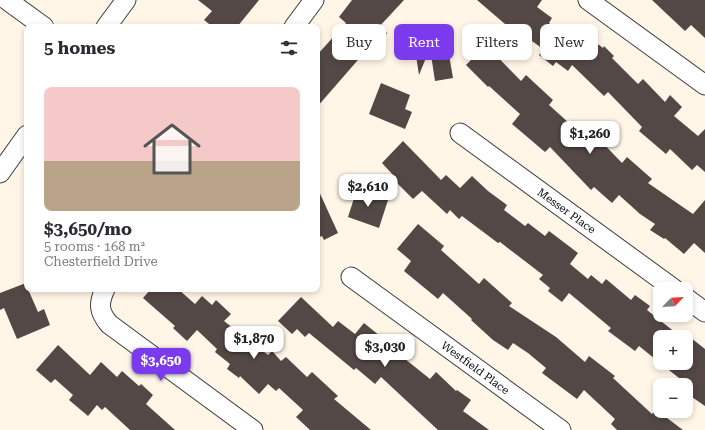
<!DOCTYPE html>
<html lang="en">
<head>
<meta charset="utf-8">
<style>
  :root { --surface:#fff; --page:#f7f7f7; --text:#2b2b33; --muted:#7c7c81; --line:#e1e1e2; --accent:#7c3aed }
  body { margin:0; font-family:"Roboto Serif",serif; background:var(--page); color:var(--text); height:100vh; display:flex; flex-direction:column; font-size:15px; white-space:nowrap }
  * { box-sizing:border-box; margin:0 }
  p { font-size:13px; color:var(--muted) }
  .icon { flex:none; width:22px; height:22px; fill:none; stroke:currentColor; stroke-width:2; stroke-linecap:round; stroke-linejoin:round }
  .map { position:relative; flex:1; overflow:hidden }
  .drawer { position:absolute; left:24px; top:24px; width:296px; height:268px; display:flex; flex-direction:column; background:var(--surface); border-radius:8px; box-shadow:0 2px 6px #0003 }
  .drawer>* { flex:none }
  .banner { position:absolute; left:332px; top:24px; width:313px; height:36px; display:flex; gap:8px }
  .needle { width:26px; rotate:66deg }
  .buttons { position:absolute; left:653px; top:282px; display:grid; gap:8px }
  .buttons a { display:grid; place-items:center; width:40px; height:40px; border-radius:8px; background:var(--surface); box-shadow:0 2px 6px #0003; font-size:20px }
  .price { position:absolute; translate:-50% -34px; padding:0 9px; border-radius:8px; background:#fff; color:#222; font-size:13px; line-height:26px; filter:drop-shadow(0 1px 2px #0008) }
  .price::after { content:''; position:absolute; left:50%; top:24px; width:12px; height:9px; margin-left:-6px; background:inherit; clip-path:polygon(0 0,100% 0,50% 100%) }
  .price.on { background:var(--accent); color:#fff }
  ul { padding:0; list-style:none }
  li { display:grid; align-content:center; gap:8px; height:212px; padding:0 20px }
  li+li { border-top:1px solid var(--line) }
  li span { display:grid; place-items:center; height:124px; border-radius:8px; color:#555 }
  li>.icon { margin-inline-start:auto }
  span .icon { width:72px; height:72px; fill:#fffc; stroke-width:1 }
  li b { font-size:17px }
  h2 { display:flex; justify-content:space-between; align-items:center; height:48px; padding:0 20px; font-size:17px }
  .chip { padding:0 14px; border-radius:8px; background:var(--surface); box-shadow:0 2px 6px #0003; font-size:14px; line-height:36px }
  .chip.on { background:var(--accent); color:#fff }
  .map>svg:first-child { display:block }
  .building { fill:#534845 }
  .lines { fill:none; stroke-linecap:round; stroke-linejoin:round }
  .street-casing { stroke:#3d3d3d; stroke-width:21 }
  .street { stroke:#fff; stroke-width:19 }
  .labels { text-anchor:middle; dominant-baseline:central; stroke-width:4; stroke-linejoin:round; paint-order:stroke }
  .street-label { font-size:11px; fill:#0a0a0a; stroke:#fff }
</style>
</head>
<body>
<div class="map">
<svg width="705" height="430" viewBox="0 0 705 430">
  <rect width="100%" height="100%" fill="#fff6e7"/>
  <!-- building -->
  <path class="building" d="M198,0H259L237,27H213L204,20L212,11Z
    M352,0H404L379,27L387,33L369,57L364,53L317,107V55L346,23L339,17Z
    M477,0H542L537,7L552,18L549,23L570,39L578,29L603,48L604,46L614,56L612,58L638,84L643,79L665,102L670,95L682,107L674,116L698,136L705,129V172L697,165L692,170L670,149L666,154L639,131L642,127L608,92L604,96L572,65L568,71L556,62L553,66L539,55L543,49L521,33L517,39L503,28L505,24Z
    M652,0H705V38L691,25L685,31Z
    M445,31L453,78L435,81L430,48L419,75L413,36Z
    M486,45L521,81L526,75L553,100L549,105L588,140L594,134L622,163L627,157L652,179L648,183L693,214L705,200V253L694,243L684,254L665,238L664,239L650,230L655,224L640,214L619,195L612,203L594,187L591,190L550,147L545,152L512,124L520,114L489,86L488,87L466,65Z
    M381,83L410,95L405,109L412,112L405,129L369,114Z
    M403,141L441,180L446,175L460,188L472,176L488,191L507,205L504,210L525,226L528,223L545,236L549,231L578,253L570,264L588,279L591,275L602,284L606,279L631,300L635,295L650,306L647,310L681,337H660V363L639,346L635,351L608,331L611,328L569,293L562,302L548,291L550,288L539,279L543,275L500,242L498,243L462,216L459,219L450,210L447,214L422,191L413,199L393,179V175L382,163Z
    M317,187L338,233L324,240L322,236L317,238Z
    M357,189L388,200L379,228L348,217Z
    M418,224L444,246L441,250L479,284L484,278L512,303L509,306L556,337L585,362L589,356L615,376L613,378L652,414L654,412H659L683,430H617L611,424L615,419L584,390L577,399L542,373L546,368L528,353L513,343L508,350L493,340L471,320L472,319L443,293L438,299L404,271L411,261L397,249Z
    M26,283L27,289H28L38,312L44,309L50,325L17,339L4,308L0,310V293Z
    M151,289H178L195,304L202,296L212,305L216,300L231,314L224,321L268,355L272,351L281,361L286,357L307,377L312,372L338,396L334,399L371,430H310L296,417L303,410L279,388L276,391L268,384L259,394L240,376L239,378L227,369L230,364L215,352L217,349L197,330L187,341L173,328L175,326L143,298Z
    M301,297L333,327L338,321L355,334L364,323L380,336L379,338L430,379L436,372L456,391L457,390L471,400L463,411L489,430H438L381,377L375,384L356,368L354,370L309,333L305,337L297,329L292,334L278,321Z
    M686,334L705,349V406L686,393V385H674L679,378L660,363H686Z
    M58,345L90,375L101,362L117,377L122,371L139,386L141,384L153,395L146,404L175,430H130L105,407L102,410L97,405L88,416L69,400L73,395L55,379L51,383L36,370Z"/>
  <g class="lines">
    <!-- street casing -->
    <g class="street-casing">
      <g id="street">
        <path d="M7,0L44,27"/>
        <path d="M588,0L705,85"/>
        <path d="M106,27L126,0"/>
        <path d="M294,27L314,0"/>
        <path id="s1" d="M460,133L674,289"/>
        <path d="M0,173L27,135"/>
        <path id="s2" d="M351,277L561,430"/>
        <path d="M105,289C98,304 99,312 109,324L253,430"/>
        <path d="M686,298L705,312"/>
      </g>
    </g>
    <!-- street -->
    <use href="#street" class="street"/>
  </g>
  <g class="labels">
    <!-- street labels -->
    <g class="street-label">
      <text stroke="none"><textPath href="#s1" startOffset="132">Messer Place</textPath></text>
      <text stroke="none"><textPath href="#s2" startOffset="154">Westfield Place</textPath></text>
    </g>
  </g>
</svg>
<div class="buttons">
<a><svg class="needle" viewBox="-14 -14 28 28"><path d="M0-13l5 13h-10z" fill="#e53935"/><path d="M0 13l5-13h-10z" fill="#7c7c81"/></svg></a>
<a>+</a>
<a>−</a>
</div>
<b class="price" style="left:590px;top:155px">$1,260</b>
<b class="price" style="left:368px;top:208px">$2,610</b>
<b class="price" style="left:254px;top:360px">$1,870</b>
<b class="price" style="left:385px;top:368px">$3,030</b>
<b class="price on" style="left:161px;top:382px">$3,650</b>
<div class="banner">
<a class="chip">Buy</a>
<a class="chip on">Rent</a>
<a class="chip">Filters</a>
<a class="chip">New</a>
</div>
<section class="drawer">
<h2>5 homes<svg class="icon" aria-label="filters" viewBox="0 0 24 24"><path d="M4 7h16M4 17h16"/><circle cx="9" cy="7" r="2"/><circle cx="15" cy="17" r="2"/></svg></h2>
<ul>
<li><span style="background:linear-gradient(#f6c9c9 60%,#b9a48a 0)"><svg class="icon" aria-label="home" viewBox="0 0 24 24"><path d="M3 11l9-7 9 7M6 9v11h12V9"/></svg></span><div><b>$3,650/mo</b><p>5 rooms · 168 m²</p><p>Chesterfield Drive</p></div></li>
</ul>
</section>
</div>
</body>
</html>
